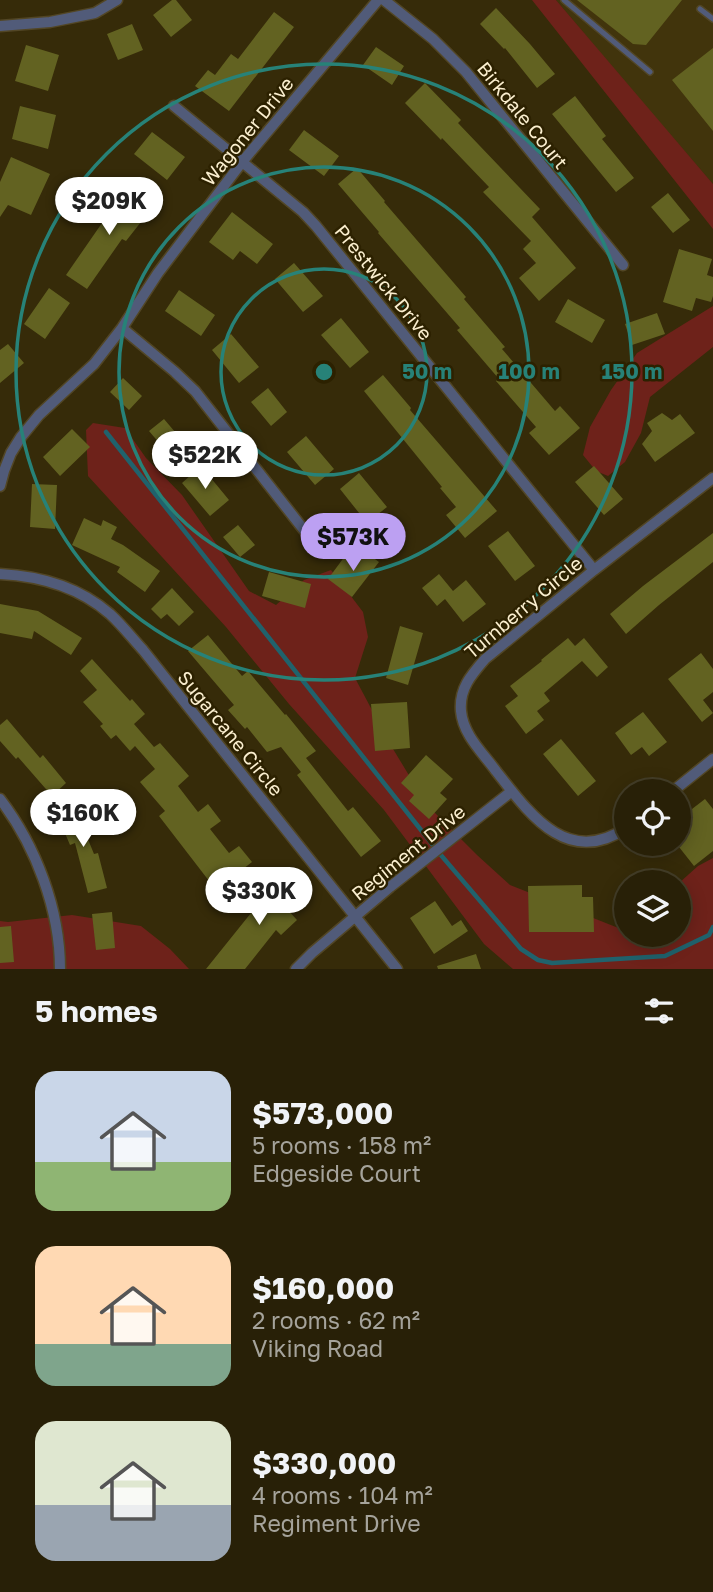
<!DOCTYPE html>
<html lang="en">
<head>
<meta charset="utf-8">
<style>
  :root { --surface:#282007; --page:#302811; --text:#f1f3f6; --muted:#a5a39b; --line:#443e28; --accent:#bca0f2 }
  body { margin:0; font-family:"Golos Text",sans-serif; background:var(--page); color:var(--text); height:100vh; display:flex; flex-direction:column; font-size:26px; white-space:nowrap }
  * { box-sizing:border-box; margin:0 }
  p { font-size:23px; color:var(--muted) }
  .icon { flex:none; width:38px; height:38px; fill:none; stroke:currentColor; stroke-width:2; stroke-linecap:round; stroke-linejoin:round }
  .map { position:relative; height:969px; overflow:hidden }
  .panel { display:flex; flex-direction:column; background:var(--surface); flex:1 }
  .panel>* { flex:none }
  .fabs { position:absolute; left:614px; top:779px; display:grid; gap:14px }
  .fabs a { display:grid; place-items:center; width:77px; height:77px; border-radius:50%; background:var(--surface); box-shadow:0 4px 18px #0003,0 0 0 2px var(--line); font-size:35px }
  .price { position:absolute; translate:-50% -60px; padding:0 16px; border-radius:24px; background:#fff; color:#222; font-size:23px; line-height:46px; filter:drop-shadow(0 2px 4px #0008) }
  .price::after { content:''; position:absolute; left:50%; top:42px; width:21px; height:16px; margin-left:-10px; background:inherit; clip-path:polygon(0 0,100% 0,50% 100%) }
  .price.on { background:var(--accent); color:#111 }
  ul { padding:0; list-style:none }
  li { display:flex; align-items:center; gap:21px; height:175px; padding:0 35px }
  li span { display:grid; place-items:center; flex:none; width:196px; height:140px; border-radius:21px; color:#555 }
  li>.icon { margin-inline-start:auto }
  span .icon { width:84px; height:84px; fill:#fffc; stroke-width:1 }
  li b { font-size:30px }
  h2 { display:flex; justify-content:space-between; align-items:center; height:84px; padding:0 35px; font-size:30px }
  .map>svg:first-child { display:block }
  .built { fill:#41340c }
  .green { fill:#6e221a }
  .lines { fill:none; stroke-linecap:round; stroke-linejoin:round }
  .stream { stroke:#20626c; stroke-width:4.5 }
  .building { fill:#626221 }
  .lane-casing { stroke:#524625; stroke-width:8 }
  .street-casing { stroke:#524625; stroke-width:13 }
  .lane { stroke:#515b79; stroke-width:5 }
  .street { stroke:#515b79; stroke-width:10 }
  .ring { fill:none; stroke:#278278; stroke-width:3.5 }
  .labels { text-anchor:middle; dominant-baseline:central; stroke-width:5; stroke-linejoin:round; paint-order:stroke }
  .street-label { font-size:19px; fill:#fbefcf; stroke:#2c2100 }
  .centre { fill:#278278; stroke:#2c2100; stroke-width:3.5 }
  .ring-label { font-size:21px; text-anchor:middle; font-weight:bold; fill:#278278; stroke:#2c2100; stroke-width:5; stroke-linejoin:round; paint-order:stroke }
</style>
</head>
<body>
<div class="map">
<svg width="713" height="969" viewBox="0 0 713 969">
  <rect width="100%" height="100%" fill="#362b09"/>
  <!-- built -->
  <path class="built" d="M556,0H713V184L648,109Z"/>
  <!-- green -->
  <path class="green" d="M532,0H556L713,184V229Z
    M713,306V347L650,397L641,433L625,462L608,476L596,471L583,455L590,427L611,390L637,353Z
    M93,423L125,428L146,458L182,495L249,591L276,605L304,580L331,570L363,612L368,637L355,678L390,744L427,805L477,855L510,885L626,931V934H679V883L698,866L713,858V969H513L484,944L384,810L289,704L226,627L88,476L86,430Z
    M72,915L141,926L170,949L189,969H0V921L8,922Z"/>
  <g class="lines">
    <!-- stream -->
    <path class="stream" d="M106,432L440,854L521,949L538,960L552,963L665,956L709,935L713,927"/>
  </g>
  <!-- building -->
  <path class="building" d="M172,0H176L192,20L171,37L153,15Z
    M577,0H682L646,45L633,44Z
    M496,8L530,44L555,74L537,88L505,48L504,49L480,24Z
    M274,12L294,27L229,111L195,86L208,70L215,75L231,54L238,59Z
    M132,24L143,50L118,60L107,34Z
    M26,45L59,55L48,91L15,81Z
    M376,47L404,66L392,85L363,65Z
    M713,48V131L672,80Z
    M425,83L461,120L458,123L540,209L532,217L576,268L539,301L519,278L536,263L523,249L531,241L483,192L489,187L442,138L441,140L405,103Z
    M575,96L606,136L602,139L634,178L616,192L552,114Z
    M20,106L56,115L48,149L12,139Z
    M304,130L339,156L324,176L289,150Z
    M152,132L185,157L167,180L134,154Z
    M11,157L50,174L31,215L8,205L0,217V182Z
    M357,168L385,201L384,202L466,297L464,299L505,347L502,349L555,411L560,406L580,428L549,455L529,433L536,427L496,381L499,379L457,330L460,328L378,233L379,232L338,184Z
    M131,191L152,208L126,241L122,239L87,289L66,275L102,223L97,219L117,194L124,200Z
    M668,193L690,220L673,233L651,207Z
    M232,212L273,244L257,264L240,251L233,260L209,242Z
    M679,249L712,259L707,275L713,277V296L711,302L696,298L692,311L663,302Z
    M294,263L323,296L303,312L275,279Z
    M49,288L70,303L45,339L24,324Z
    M179,290L215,315L201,336L165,311Z
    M568,299L605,320L592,343L555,322Z
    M657,313L665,334L632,345L625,324Z
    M341,318L369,352L350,368L321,335Z
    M231,334L259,367L239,383L212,350Z
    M8,344L24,363L0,383V350Z
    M383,375L411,408L410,410L497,511L465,538L446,515L456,507L440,488L442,487L364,391Z
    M123,378L142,396L129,410L110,392Z
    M268,388L287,412L271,426L251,402Z
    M662,413L672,420L680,414L695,433L655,462L642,444L652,431L647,423Z
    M164,419L181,439L166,451L149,431Z
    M72,429L90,447L60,476L43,457Z
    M306,436L334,469L315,485L287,452Z
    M201,466L229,500L210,516L182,483Z
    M594,466L623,499L604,515L575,482Z
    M359,473L387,507L367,523L340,489Z
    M32,484L57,485L55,529L30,527Z
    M84,518L101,526L103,520L117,527L111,539L123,545L160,571L145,592L117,572L120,567L72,545Z
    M238,525L255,545L240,557L223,537Z
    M508,531L535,566L515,581L488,546Z
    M713,533V562L659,605L626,634L610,614L643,586Z
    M364,551L379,562L352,597L328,579L345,556L355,563Z
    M269,572L311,584L305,608L262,596Z
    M439,574L453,591L466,580L486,604L463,622L445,599L437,606L422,588Z
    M172,588L194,612L179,626L167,614L161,619L151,609Z
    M0,604L38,611L82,638L71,655L34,631L32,639L0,633Z
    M400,626L423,633L408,685L386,678Z
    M208,635L242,676L248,671L285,715L286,714L316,751L306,758L348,811L353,807L381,841L361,857L297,775L301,772L281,747L267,752L247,727L245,729L228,710L234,705L188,651Z
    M568,638L575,646L584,638L608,667L597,677L582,661L544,693L550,701L537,711L544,720L526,734L505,706L518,696L510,686L542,661L541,660Z
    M701,653L713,669V692L703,700L713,713L702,722L668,679Z
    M92,659L130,701L132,699L145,714L134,724L154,747L160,743L189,776L178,786L198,812L208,804L221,821L210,829L229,853L239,846L252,862L216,890L159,816L165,811L140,782L155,769L135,746L130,751L116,735L111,739L100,726L103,724L83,702L97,690L80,671Z
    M407,702L410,748L375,751L371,704Z
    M643,712L667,742L649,756L642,747L631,755L615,733Z
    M7,719L40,758L43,755L66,783L52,796L18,757L16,759L0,741V725Z
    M561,739L596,781L578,796L543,754Z
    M426,755L453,779L440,793L447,799L429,819L409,801L414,795L401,783Z
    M705,799L713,809V851L694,866L679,847V819Z
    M74,805L94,854L98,853L107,888L88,893L75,843L70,845L56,812Z
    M282,876L301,895L287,909L297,920L281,935L276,930L245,969H206L255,908L252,905Z
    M582,885V897H593L594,932H529L528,886Z
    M435,901L452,926L461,920L468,931L434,954L410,918Z
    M112,912L115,948L96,950L92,914Z
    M11,926L14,962L0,963V927Z
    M476,954L481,969H438L437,966Z"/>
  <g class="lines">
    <!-- lane casing -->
    <g class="lane-casing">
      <path id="lane" d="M564,0L650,72
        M700,9L713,19"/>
    </g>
    <!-- street casing -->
    <g class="street-casing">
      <path id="street" d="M384,0L433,39L466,72L623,265
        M0,26L50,22L95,13L117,0
        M174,106L303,212L316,226L594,570
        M122,328L175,372L195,391L304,530
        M0,486L4,471L11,453L21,437L39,415L94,364L122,328L158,273L242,162L378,0
        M0,574C41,576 79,587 110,614C122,625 132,638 143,650L397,969
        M673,791L713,759
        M0,799C36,846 60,910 60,969
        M626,828C567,868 529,813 496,771C483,753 463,735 461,711C459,689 471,675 485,659L594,570L713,478
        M296,969L312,953L390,887L512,791"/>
    </g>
    <!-- lane -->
    <use href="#lane" class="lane"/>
    <!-- street -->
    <use href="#street" class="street"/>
  </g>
  <!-- distance rings -->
  <g class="ring">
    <circle cx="324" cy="372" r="103"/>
    <circle cx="324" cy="372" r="205"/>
    <circle cx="324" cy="372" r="308"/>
  </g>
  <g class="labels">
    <!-- street labels -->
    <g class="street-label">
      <text transform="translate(523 115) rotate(51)">Birkdale Court</text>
      <text transform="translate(247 131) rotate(-51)">Wagoner Drive</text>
      <text transform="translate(384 282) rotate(51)">Prestwick Drive</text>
      <text transform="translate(523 607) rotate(-40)">Turnberry Circle</text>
      <text transform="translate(231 733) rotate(51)">Sugarcane Circle</text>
      <text transform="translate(408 852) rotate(-39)">Regiment Drive</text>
    </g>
  </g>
  <circle cx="324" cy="372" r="10" class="centre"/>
  <g class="ring-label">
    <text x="427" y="379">50 m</text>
    <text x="529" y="379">100 m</text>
    <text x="632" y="379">150 m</text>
  </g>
</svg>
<div class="fabs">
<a><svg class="icon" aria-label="locate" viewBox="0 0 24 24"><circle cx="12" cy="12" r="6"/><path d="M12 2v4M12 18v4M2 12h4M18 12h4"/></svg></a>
<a><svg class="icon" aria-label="layers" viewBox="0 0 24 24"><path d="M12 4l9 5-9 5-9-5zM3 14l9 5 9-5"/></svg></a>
</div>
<b class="price" style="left:109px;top:237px">$209K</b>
<b class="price" style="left:205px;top:491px">$522K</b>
<b class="price on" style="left:353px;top:573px">$573K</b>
<b class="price" style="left:83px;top:849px">$160K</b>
<b class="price" style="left:259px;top:927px">$330K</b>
</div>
<section class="panel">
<h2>5 homes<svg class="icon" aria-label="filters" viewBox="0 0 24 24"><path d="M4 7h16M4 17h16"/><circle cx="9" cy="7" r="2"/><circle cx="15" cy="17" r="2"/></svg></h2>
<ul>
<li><span style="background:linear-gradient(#c9d6e8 65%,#8fb573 0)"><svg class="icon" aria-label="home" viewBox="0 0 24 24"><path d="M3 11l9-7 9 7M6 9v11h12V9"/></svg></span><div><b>$573,000</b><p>5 rooms · 158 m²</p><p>Edgeside Court</p></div></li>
<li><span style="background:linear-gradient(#ffd9b3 70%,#7fa58c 0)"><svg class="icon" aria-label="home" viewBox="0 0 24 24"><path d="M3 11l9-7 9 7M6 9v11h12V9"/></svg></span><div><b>$160,000</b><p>2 rooms · 62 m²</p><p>Viking Road</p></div></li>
<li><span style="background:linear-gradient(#dfe7d0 60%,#9aa5b1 0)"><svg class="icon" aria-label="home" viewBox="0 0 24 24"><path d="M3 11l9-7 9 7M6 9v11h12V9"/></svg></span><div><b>$330,000</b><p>4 rooms · 104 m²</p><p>Regiment Drive</p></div></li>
</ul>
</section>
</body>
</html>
